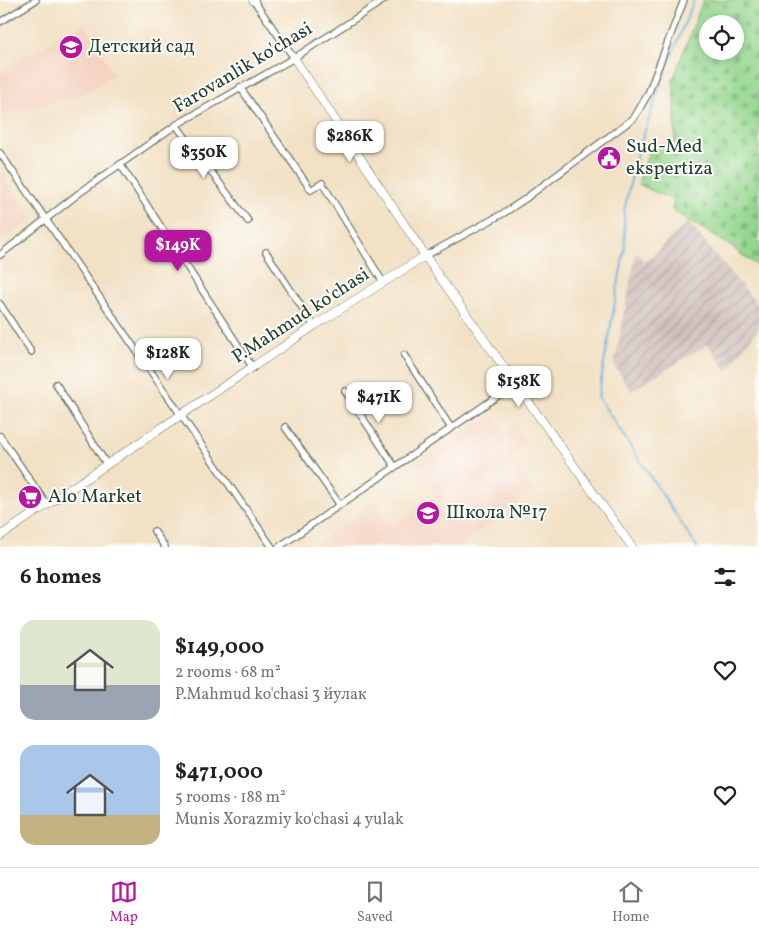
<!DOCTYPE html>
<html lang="en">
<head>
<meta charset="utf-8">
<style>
  :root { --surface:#fff; --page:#f6f6f6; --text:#202124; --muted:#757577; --line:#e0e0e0; --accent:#b5179e }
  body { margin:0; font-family:Vollkorn,serif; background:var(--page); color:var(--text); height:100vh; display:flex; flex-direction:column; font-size:19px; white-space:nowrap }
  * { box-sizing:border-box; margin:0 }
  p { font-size:16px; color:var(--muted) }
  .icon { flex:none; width:28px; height:28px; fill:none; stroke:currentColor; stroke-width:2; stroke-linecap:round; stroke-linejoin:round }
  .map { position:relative; height:547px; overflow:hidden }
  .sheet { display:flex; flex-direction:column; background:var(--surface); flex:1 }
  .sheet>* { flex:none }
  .fabs { position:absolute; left:699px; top:15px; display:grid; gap:10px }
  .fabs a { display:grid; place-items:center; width:45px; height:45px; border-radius:50%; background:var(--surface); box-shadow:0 2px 8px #0003; font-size:25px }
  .price { position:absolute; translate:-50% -42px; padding:0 11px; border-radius:10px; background:#fff; color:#222; font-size:16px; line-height:32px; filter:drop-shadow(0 1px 2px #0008) }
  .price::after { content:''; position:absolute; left:50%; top:30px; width:15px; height:11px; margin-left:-8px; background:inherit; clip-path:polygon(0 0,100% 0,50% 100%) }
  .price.active { background:var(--accent); color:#fff }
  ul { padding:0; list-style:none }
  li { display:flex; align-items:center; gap:15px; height:125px; padding:0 20px }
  li span { display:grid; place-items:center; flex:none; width:140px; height:100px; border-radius:15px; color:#555 }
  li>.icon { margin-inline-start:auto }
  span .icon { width:60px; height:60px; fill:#fffc; stroke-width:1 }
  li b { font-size:21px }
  h2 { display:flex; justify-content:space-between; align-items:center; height:60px; padding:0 20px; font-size:21px }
  .menu { display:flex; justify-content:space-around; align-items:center; height:70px; border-top:1px solid var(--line); background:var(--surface); font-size:14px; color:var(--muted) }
  .menu a { display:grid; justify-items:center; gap:2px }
  .menu .active { color:var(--accent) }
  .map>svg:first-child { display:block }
  .built { fill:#f4d3c1 }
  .industrial { fill:url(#industrial-furrows) }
  .cemetery { fill:url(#cemetery-stones); stroke:#5a8a62; fill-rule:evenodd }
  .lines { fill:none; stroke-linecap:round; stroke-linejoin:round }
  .stream { stroke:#5fb0da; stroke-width:2 }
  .minor-casing { stroke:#697667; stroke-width:8 }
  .tertiary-casing { stroke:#697667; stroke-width:9 }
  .minor { stroke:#fff; stroke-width:5.5 }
  .tertiary { stroke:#fff; stroke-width:8 }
  .labels { text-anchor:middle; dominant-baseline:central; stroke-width:4; stroke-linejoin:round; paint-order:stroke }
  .poi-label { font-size:19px; fill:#1f3d34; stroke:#fdfcf7; text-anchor:start }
  .street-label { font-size:19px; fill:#1f3d34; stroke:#fdfcf7 }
</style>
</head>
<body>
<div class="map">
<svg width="759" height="547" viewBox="0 0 759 547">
  <defs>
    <pattern id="industrial-furrows" width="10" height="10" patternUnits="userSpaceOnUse" patternTransform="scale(1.25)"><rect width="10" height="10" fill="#d0c0bc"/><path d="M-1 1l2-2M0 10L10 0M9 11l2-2" fill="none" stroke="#a89d9a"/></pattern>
    <pattern id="cemetery-stones" width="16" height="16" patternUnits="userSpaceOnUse" patternTransform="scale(1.25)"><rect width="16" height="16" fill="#94d78f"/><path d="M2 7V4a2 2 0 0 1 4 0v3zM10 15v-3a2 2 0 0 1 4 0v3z" fill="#7fb97c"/></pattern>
  </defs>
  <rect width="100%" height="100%" fill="#fdfcf7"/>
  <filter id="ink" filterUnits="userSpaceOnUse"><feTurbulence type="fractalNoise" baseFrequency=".02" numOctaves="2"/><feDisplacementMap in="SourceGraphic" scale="10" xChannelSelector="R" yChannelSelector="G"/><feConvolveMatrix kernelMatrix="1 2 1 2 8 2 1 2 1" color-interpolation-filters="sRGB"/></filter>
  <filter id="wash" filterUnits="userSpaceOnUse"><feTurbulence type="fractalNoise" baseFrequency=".0096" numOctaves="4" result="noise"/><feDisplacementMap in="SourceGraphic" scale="20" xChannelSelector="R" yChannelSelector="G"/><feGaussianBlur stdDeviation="1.12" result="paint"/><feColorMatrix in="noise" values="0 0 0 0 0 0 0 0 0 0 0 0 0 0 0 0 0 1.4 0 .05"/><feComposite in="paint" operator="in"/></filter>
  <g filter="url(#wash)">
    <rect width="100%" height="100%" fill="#f2e1c5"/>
    <!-- built -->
    <path class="built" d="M86,24L113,75L80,96L0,115V70Z
      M0,172L33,219L0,241Z
      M492,414L504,433L515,425L526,440L513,456L534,491L465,541L469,547H311L376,501L392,526L435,496L415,465Z"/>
    <!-- industrial -->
    <path class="industrial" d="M688,222L759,306V327L727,371L708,344L631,391L614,365L636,252L644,262Z"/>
    <!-- cemetery -->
    <path class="cemetery" d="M703,0H759V267L729,245L672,210L674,201L638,184L652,143L675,149V99L673,80ZM708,24H735V51H708Z"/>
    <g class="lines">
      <!-- stream -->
      <path class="stream" d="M694,0L662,80L636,157L624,211L625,247L598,397L697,547"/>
    </g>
  </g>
  <g filter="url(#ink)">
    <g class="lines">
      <!-- minor casing -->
      <g class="minor-casing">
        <path id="minor" d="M255,0L254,1L294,58
          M0,22L36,0
          M240,87L311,190L322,183L383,282
          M176,125L248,221
          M0,153L272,547
          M120,164L253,368
          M526,198L634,118L648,94L684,0
          M266,252L314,326
          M0,255L78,194L176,125L294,58L384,0
          M425,256L504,213L528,197
          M0,304L31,352
          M404,355L451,428
          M56,384L107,465
          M345,391L395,467
          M285,427L340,505
          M0,436L47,505
          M154,531L165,547
          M279,547L515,384"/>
      </g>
      <!-- tertiary casing -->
      <g class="tertiary-casing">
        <path id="tertiary" d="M253,0L254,1
          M294,58L436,272L632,547
          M0,536L314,326L425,256"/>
      </g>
      <!-- minor -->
      <use href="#minor" class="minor"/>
      <!-- tertiary -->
      <use href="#tertiary" class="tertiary"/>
    </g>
  </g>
  <!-- icons -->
  <defs>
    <g id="school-disc" transform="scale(1.25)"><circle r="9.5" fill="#b5179e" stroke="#fdfcf7"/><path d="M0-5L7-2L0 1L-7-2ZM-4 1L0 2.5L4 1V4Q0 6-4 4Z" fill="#fff"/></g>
    <g id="civic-disc" transform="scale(1.25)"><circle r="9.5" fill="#b5179e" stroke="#fdfcf7"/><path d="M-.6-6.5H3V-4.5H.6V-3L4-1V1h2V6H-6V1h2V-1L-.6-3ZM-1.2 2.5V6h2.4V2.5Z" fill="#fff"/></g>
    <g id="supermarket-disc" transform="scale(1.25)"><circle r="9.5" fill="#b5179e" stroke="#fdfcf7"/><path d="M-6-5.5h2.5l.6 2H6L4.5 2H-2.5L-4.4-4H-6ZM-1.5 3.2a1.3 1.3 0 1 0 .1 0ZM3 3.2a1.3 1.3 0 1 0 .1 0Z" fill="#fff"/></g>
  </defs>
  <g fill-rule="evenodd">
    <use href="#school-disc" x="71" y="47"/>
    <use href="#civic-disc" x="609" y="158"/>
    <use href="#supermarket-disc" x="30" y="497"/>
    <use href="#school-disc" x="428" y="513"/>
  </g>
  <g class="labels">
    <!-- poi labels -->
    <g class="poi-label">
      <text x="88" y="47">Детский сад</text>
      <text x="626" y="147">Sud-Med<tspan x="626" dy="22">ekspertiza</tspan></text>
      <text x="48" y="497">Alo Market</text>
      <text x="446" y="513">Школа №17</text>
    </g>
    <!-- street labels -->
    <g class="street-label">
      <text transform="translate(243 68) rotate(-31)">Farovanlik ko'chasi</text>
      <text transform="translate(301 316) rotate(-33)">P.Mahmud ko'chasi</text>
    </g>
  </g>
</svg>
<div class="fabs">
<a><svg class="icon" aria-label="locate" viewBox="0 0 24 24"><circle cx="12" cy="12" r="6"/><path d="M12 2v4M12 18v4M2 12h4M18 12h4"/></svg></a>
</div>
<b class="price" style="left:350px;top:163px">$286K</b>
<b class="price" style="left:204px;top:179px">$350K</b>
<b class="price active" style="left:178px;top:272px">$149K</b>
<b class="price" style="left:168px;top:380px">$128K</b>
<b class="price" style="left:519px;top:408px">$158K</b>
<b class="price" style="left:379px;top:424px">$471K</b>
</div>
<section class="sheet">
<h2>6 homes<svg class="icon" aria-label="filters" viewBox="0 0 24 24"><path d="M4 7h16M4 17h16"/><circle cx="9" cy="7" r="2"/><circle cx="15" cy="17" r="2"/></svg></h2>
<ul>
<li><span style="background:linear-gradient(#dfe7d0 65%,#9aa5b1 0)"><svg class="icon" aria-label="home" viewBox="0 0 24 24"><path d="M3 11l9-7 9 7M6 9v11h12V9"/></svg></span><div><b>$149,000</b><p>2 rooms · 68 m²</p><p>P.Mahmud ko'chasi 3 йулак</p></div><svg class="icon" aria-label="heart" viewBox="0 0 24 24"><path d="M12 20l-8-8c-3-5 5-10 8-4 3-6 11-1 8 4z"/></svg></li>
<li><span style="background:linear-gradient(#a9c7e8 70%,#c2b280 0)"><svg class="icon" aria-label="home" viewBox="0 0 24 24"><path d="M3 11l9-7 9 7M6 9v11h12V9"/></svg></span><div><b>$471,000</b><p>5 rooms · 188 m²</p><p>Munis Xorazmiy ko'chasi 4 yulak</p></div><svg class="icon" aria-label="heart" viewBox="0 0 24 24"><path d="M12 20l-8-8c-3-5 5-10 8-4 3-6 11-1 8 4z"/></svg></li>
</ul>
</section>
<nav class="menu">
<a class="active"><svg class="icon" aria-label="map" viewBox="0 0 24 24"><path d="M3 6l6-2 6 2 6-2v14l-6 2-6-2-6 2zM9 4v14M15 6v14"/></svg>Map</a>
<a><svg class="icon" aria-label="saved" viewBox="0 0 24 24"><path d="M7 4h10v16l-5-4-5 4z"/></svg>Saved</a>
<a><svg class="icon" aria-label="home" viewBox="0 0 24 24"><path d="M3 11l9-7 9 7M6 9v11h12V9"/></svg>Home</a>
</nav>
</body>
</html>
